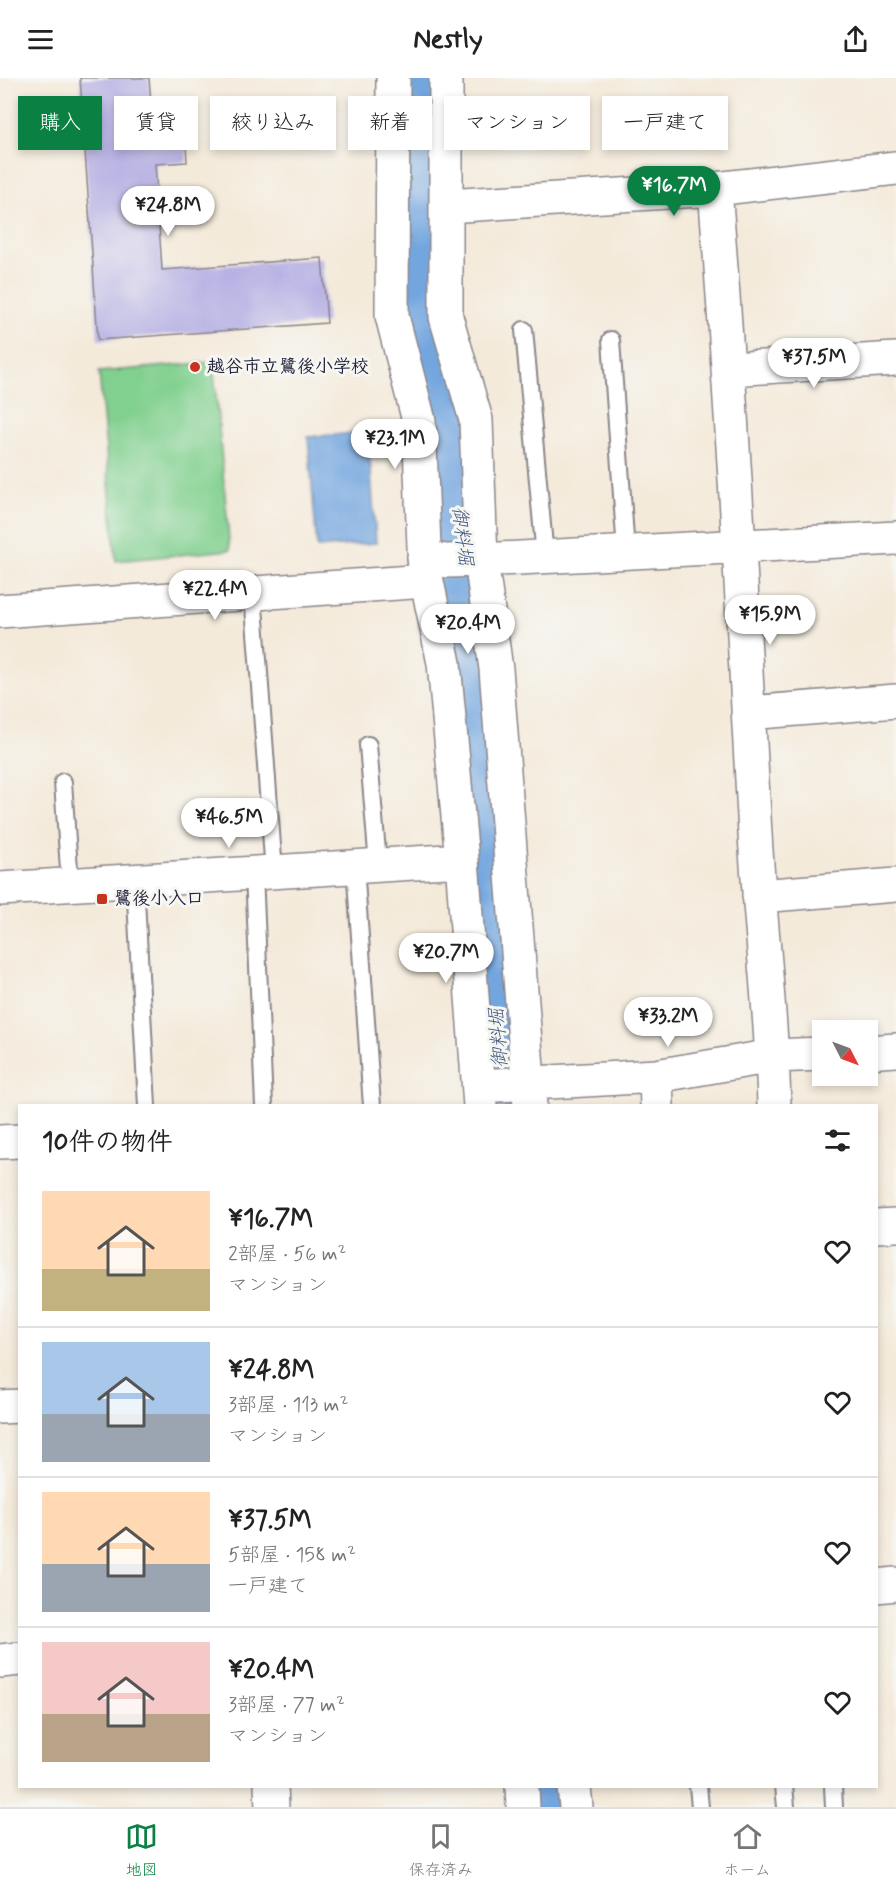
<!DOCTYPE html>
<html lang="ja">
<head>
<meta charset="utf-8">
<style>
  :root { --surface:#fff; --page:#f6f6f6; --text:#222; --muted:#767676; --line:#e0e0e0; --accent:#0b8043 }
  body { margin:0; font-family:Mynerve,"Klee One",sans-serif; background:var(--page); color:var(--text); height:100vh; display:flex; flex-direction:column; font-size:22px; white-space:nowrap }
  * { box-sizing:border-box; margin:0 }
  p { font-size:20px; color:var(--muted) }
  .icon { flex:none; width:33px; height:33px; fill:none; stroke:currentColor; stroke-width:2; stroke-linecap:round; stroke-linejoin:round }
  .map { position:relative; flex:1; overflow:hidden }
  .sheet { position:absolute; left:18px; top:1026px; width:860px; height:684px; display:flex; flex-direction:column; background:var(--surface); border-radius:0px; box-shadow:0 3px 9px #0003 }
  .sheet>* { flex:none }
  .guide { position:absolute; left:18px; top:18px; width:861px; height:54px; display:flex; gap:12px }
  .needle { width:39px; rotate:132deg }
  .fabs { position:absolute; left:812px; top:942px; display:grid; gap:12px }
  .fabs a { display:grid; place-items:center; width:66px; height:66px; border-radius:0px; background:var(--surface); box-shadow:0 3px 9px #0003; font-size:30px }
  .price { position:absolute; translate:-50% -51px; padding:0 14px; border-radius:21px; background:#fff; color:#222; font-size:20px; line-height:39px; filter:drop-shadow(0 2px 3px #0008) }
  .price::after { content:''; position:absolute; left:50%; top:36px; width:18px; height:14px; margin-left:-9px; background:inherit; clip-path:polygon(0 0,100% 0,50% 100%) }
  .price.on { background:var(--accent); color:#fff }
  ul { padding:0; list-style:none }
  li { display:flex; align-items:center; gap:18px; height:150px; padding:0 24px }
  li+li { border-top:2px solid var(--line) }
  li span { display:grid; place-items:center; flex:none; width:168px; height:120px; border-radius:0px; color:#555 }
  li>.icon { margin-inline-start:auto }
  span .icon { width:72px; height:72px; fill:#fffc; stroke-width:1 }
  li b { font-size:26px }
  h2 { display:flex; justify-content:space-between; align-items:center; height:72px; padding:0 24px; font-size:26px }
  .pill { padding:0 21px; border-radius:0px; background:var(--surface); box-shadow:0 3px 9px #0003; font-size:21px; line-height:54px }
  .pill.on { background:var(--accent); color:#fff }
  header { display:flex; justify-content:space-between; align-items:center; height:78px; padding:0 24px; background:var(--surface); font-size:27px; font-weight:800 }
  .menu { display:flex; justify-content:space-around; align-items:center; height:84px; border-top:2px solid var(--line); background:var(--surface); font-size:16px; color:var(--muted) }
  .menu a { display:grid; justify-items:center; gap:3px }
  .menu .on { color:var(--accent) }
  .map>svg:first-child { display:block }
  .green { fill:#81d08f; stroke:#527965; stroke-width:1.5 }
  .water { fill:#73a6df; stroke:#4a648d; stroke-width:1.5 }
  .lines { fill:none; stroke-linecap:round; stroke-linejoin:round }
  .river { stroke:#73a6df; stroke-width:56 }
  .building { fill:#b8b2e4 }
  .lane-casing { stroke:#8b868a; stroke-width:20 }
  .street-casing { stroke:#8b868a; stroke-width:36 }
  .secondary-casing { stroke:#8b868a; stroke-width:36 }
  .lane { stroke:#fff; stroke-width:16 }
  .street { stroke:#fff; stroke-width:33 }
  .secondary { stroke:#fff; stroke-width:33 }
  .poi-dot { fill:#c8321e; stroke:#f6f6f2; stroke-width:2 }
  .labels { text-anchor:middle; dominant-baseline:central; stroke-width:6; stroke-linejoin:round; paint-order:stroke }
  .poi-label { font-size:18px; font-weight:bold; fill:#22223b; stroke:#f6f6f2; text-anchor:start }
  .water-label { font-size:20px; font-style:italic; fill:#42577d; stroke:#f6f6f2 }
</style>
</head>
<body>
<header><svg class="icon" aria-label="menu" viewBox="0 0 24 24"><path d="M4 6h16M4 12h16M4 18h16"/></svg>Nestly<svg class="icon" aria-label="share" viewBox="0 0 24 24"><path d="M12 15V3M7 8l5-5 5 5M5 13v7h14v-7"/></svg></header>
<div class="map">
<svg width="896" height="1729" viewBox="0 0 896 1729">
  <rect width="100%" height="100%" fill="#f6f6f2"/>
  <filter id="ink" filterUnits="userSpaceOnUse"><feTurbulence type="fractalNoise" baseFrequency=".0167" numOctaves="2"/><feDisplacementMap in="SourceGraphic" scale="12" xChannelSelector="R" yChannelSelector="G"/><feConvolveMatrix kernelMatrix="1 2 1 2 8 2 1 2 1" color-interpolation-filters="sRGB"/></filter>
  <filter id="wash" filterUnits="userSpaceOnUse"><feTurbulence type="fractalNoise" baseFrequency=".008" numOctaves="4" result="noise"/><feDisplacementMap in="SourceGraphic" scale="24" xChannelSelector="R" yChannelSelector="G"/><feGaussianBlur stdDeviation="1.35" result="paint"/><feColorMatrix in="noise" values="0 0 0 0 0 0 0 0 0 0 0 0 0 0 0 0 0 1.4 0 .05"/><feComposite in="paint" operator="in"/></filter>
  <g filter="url(#wash)">
    <rect width="100%" height="100%" fill="#f4eada"/>
    <!-- green -->
    <path class="green" d="M213,284L230,472L116,483L99,294Z"/>
    <!-- water -->
    <path class="water" d="M368,354L376,465L317,470L308,359Z"/>
    <g class="lines">
      <!-- river -->
      <path class="river" d="M422,0L420,232L450,323L455,408L473,550L503,1028
        M551,1708L553,1729"/>
    </g>
    <g id="blocks">
      <!-- building -->
      <path class="building" d="M80,0H149L153,51L185,48L187,84L155,86L162,192L322,180L327,245L98,262Z"/>
    </g>
  </g>
  <g filter="url(#ink)">
    <use href="#blocks" fill-opacity="0" stroke="#8b868a" stroke-width="1.5"/>
    <g class="lines">
      <!-- lane casing -->
      <g class="lane-casing">
        <path id="lane" d="M524,252L545,479
          M611,262L626,474
          M253,515L274,794
          M368,667L378,787
          M63,704L70,806
          M355,788L372,1028
          M254,795L264,1028
          M135,802L147,1028
          M698,1708L700,1729
          M784,1708L786,1729
          M833,1708L834,1729"/>
      </g>
      <!-- street casing -->
      <g class="street-casing">
        <path id="street" d="M446,0V239L476,342L481,482L496,591L530,1028
          M715,111C732,325 743,541 755,756C760,846 772,937 774,1028
          M447,128L715,111L896,90
          M729,291L896,281
          M424,480L447,483L481,482L896,460
          M0,533L426,503
          M748,635L896,623
          M759,818L896,807
          M867,974L896,972
          M656,998L657,1028
          M479,1008L656,998L773,978L822,976
          M0,1064L20,1063
          M876,1148L896,1147
          M0,1329L20,1328
          M876,1508L896,1506
          M0,1583L20,1581
          M271,1708L272,1729
          M574,1708L576,1729"/>
      </g>
      <!-- secondary casing -->
      <g class="secondary-casing">
        <path id="secondary" d="M393,0L392,238L419,343L425,494L444,585L462,782L480,1028
          M0,811L462,782
          M522,1708L523,1729"/>
      </g>
      <!-- lane -->
      <use href="#lane" class="lane"/>
      <!-- street -->
      <use href="#street" class="street"/>
      <!-- secondary -->
      <use href="#secondary" class="secondary"/>
    </g>
  </g>
  <!-- markers -->
  <g class="poi-dot">
    <circle cx="195" cy="289" r="6"/>
    <rect x="96" y="815" width="12" height="12" rx="3"/>
  </g>
  <g class="labels">
    <!-- poi labels -->
    <g class="poi-label">
      <text x="207" y="289">越谷市立鷺後小学校</text>
      <text x="114" y="821">鷺後小入口</text>
    </g>
    <!-- water labels -->
    <g class="water-label">
      <text transform="translate(462 458) rotate(83)">御料堀</text>
      <text transform="translate(499 960) rotate(-94)">御料堀</text>
    </g>
  </g>
</svg>
<div class="fabs">
<a><svg class="needle" viewBox="-14 -14 28 28"><path d="M0-13l5 13h-10z" fill="#e53935"/><path d="M0 13l5-13h-10z" fill="#767676"/></svg></a>
</div>
<b class="price on" style="left:674px;top:139px">¥16.7M</b>
<b class="price" style="left:168px;top:159px">¥24.8M</b>
<b class="price" style="left:814px;top:311px">¥37.5M</b>
<b class="price" style="left:395px;top:392px">¥23.1M</b>
<b class="price" style="left:215px;top:543px">¥22.4M</b>
<b class="price" style="left:770px;top:568px">¥15.9M</b>
<b class="price" style="left:468px;top:577px">¥20.4M</b>
<b class="price" style="left:229px;top:771px">¥46.5M</b>
<b class="price" style="left:446px;top:906px">¥20.7M</b>
<b class="price" style="left:668px;top:970px">¥33.2M</b>
<div class="guide">
<a class="pill on">購入</a>
<a class="pill">賃貸</a>
<a class="pill">絞り込み</a>
<a class="pill">新着</a>
<a class="pill">マンション</a>
<a class="pill">一戸建て</a>
</div>
<section class="sheet">
<h2>10件の物件<svg class="icon" aria-label="filters" viewBox="0 0 24 24"><path d="M4 7h16M4 17h16"/><circle cx="9" cy="7" r="2"/><circle cx="15" cy="17" r="2"/></svg></h2>
<ul>
<li><span style="background:linear-gradient(#ffd9b3 65%,#c2b280 0)"><svg class="icon" aria-label="home" viewBox="0 0 24 24"><path d="M3 11l9-7 9 7M6 9v11h12V9"/></svg></span><div><b>¥16.7M</b><p>2部屋 · 56 m²</p><p>マンション</p></div><svg class="icon" aria-label="heart" viewBox="0 0 24 24"><path d="M12 20l-8-8c-3-5 5-10 8-4 3-6 11-1 8 4z"/></svg></li>
<li><span style="background:linear-gradient(#a9c7e8 60%,#9aa5b1 0)"><svg class="icon" aria-label="home" viewBox="0 0 24 24"><path d="M3 11l9-7 9 7M6 9v11h12V9"/></svg></span><div><b>¥24.8M</b><p>3部屋 · 113 m²</p><p>マンション</p></div><svg class="icon" aria-label="heart" viewBox="0 0 24 24"><path d="M12 20l-8-8c-3-5 5-10 8-4 3-6 11-1 8 4z"/></svg></li>
<li><span style="background:linear-gradient(#ffd9b3 60%,#9aa5b1 0)"><svg class="icon" aria-label="home" viewBox="0 0 24 24"><path d="M3 11l9-7 9 7M6 9v11h12V9"/></svg></span><div><b>¥37.5M</b><p>5部屋 · 158 m²</p><p>一戸建て</p></div><svg class="icon" aria-label="heart" viewBox="0 0 24 24"><path d="M12 20l-8-8c-3-5 5-10 8-4 3-6 11-1 8 4z"/></svg></li>
<li><span style="background:linear-gradient(#f6c9c9 60%,#b9a48a 0)"><svg class="icon" aria-label="home" viewBox="0 0 24 24"><path d="M3 11l9-7 9 7M6 9v11h12V9"/></svg></span><div><b>¥20.4M</b><p>3部屋 · 77 m²</p><p>マンション</p></div><svg class="icon" aria-label="heart" viewBox="0 0 24 24"><path d="M12 20l-8-8c-3-5 5-10 8-4 3-6 11-1 8 4z"/></svg></li>
</ul>
</section>
</div>
<nav class="menu">
<a class="on"><svg class="icon" aria-label="map" viewBox="0 0 24 24"><path d="M3 6l6-2 6 2 6-2v14l-6 2-6-2-6 2zM9 4v14M15 6v14"/></svg>地図</a>
<a><svg class="icon" aria-label="saved" viewBox="0 0 24 24"><path d="M7 4h10v16l-5-4-5 4z"/></svg>保存済み</a>
<a><svg class="icon" aria-label="home" viewBox="0 0 24 24"><path d="M3 11l9-7 9 7M6 9v11h12V9"/></svg>ホーム</a>
</nav>
</body>
</html>
